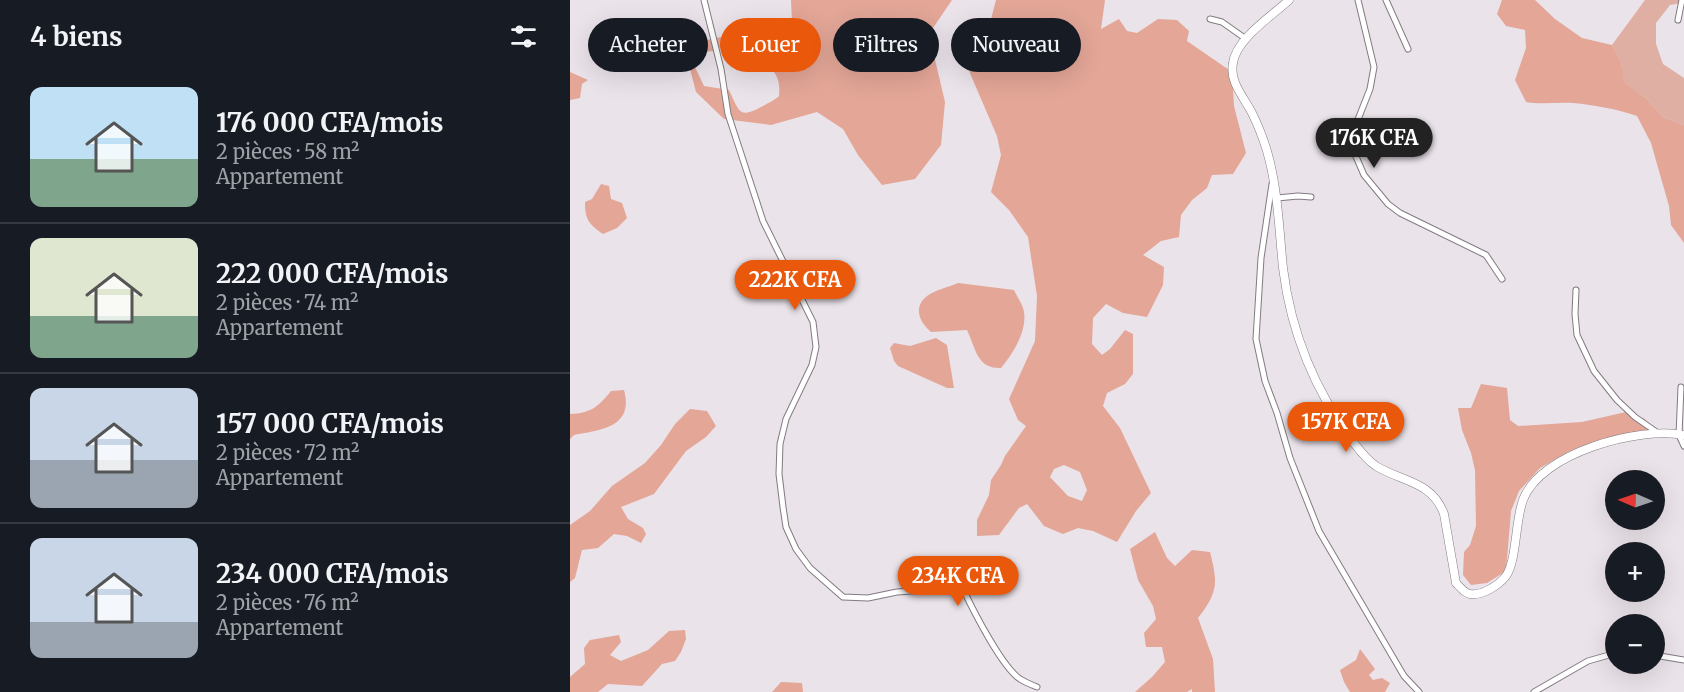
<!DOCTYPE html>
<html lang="fr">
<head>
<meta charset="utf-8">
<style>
  :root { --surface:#171b24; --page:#20242c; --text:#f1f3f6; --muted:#9ea1a6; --line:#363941; --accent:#ea580c }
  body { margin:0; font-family:Merriweather,serif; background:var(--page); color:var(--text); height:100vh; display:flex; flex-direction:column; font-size:22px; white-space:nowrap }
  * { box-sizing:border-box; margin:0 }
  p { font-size:20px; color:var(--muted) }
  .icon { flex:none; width:33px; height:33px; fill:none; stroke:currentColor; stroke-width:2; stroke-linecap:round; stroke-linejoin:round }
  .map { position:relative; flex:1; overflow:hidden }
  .panel { display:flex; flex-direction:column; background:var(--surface); width:570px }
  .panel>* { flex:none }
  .guide { position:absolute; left:18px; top:18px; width:570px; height:54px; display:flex; gap:12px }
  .needle { width:39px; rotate:272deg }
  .buttons { position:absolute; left:1035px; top:470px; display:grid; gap:12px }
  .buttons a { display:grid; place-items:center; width:60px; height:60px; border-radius:50%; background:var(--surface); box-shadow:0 6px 24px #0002; font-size:30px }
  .price { position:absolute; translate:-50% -51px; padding:0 14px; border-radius:21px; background:var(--accent); color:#fff; font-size:20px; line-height:39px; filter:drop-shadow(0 2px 3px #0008) }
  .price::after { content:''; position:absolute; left:50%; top:36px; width:18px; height:14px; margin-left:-9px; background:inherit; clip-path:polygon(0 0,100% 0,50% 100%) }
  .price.current { background:#222; color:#fff }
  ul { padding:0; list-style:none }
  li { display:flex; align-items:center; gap:18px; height:150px; padding:0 30px }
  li+li { border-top:2px solid var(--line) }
  li span { display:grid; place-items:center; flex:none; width:168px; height:120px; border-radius:12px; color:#555 }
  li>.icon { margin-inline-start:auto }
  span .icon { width:72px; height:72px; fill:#fffc; stroke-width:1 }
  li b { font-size:26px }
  h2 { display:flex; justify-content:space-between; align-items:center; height:72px; padding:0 30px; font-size:26px }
  .tag { padding:0 21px; border-radius:27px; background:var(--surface); box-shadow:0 6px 24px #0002; font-size:21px; line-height:54px }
  .tag.current { background:var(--accent); color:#fff }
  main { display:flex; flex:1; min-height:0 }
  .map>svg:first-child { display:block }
  .green { fill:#dfafa3 }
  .forest { fill:#e3a697; fill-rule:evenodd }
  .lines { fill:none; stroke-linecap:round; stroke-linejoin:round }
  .street-casing { stroke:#827b81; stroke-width:7 }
  .secondary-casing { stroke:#827b81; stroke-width:9 }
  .street { stroke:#fff; stroke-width:5 }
  .secondary { stroke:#fff; stroke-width:8 }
</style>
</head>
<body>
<main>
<section class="panel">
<h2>4 biens<svg class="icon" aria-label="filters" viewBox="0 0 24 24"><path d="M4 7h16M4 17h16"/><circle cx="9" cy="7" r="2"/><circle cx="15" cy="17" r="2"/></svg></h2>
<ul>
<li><span style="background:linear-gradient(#bfe0f5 60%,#7fa58c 0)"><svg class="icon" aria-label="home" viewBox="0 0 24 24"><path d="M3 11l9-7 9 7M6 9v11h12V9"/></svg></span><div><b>176 000 CFA/mois</b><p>2 pièces · 58 m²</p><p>Appartement</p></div></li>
<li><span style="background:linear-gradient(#dfe7d0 65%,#7fa58c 0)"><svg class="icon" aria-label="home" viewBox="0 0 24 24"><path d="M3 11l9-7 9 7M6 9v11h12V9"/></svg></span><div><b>222 000 CFA/mois</b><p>2 pièces · 74 m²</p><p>Appartement</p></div></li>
<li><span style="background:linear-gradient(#c9d6e8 60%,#9aa5b1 0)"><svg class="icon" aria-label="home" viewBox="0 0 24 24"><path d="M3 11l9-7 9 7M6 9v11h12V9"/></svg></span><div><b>157 000 CFA/mois</b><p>2 pièces · 72 m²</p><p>Appartement</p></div></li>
<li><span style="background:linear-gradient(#c9d6e8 70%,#9aa5b1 0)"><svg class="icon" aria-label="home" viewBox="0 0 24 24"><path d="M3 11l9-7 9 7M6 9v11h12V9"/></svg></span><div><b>234 000 CFA/mois</b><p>2 pièces · 76 m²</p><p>Appartement</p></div></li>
</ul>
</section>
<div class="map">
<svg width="1114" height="692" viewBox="0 0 1114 692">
  <rect width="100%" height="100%" fill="#ebe3ea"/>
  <!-- green -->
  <path class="green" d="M1075,0H1114V5L1111,3L1100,5L1086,23V44L1093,64L1114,78V125L1093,117L1075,97L1053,83L1051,61L1042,45Z"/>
  <!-- forest -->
  <path class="forest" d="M221,0H382L359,34L375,102L371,145L345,179L312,185L288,155L273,129L247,112L201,125L154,119L126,92L118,61L137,40L174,32H201L222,22ZM168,38C182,38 185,49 192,58C203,72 211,74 209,96C204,101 199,102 193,106C169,119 170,113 159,90L134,86L123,63L127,53L143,51L158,45Z
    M426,0H535L531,29L549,19L557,31L567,33L588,19L607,20L619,31L617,41L662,72L664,106L676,153L663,174L642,175L637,188L622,200L611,215L609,237L591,241L573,255L594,267L593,285L577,317L553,313L536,304L523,318L522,344L532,355L540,349L555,330L563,334V374L555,384L537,393L533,406L550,428L581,493L566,511L547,542L523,531L508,528L493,534L474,526L457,504L449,508L429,535L407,536V520L419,495L421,480L431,465L435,456L456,426L448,420L439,399L465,341L467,296L458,237L439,210L421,192L431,155L427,136L399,71L404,56L403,31L420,23ZM494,465L510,472L517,490L512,501L498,496L480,477L484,469Z
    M932,0H965L985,19L1012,38L1042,45L1051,61L1054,83L1075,97L1093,117L1114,125V243L1101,225L1099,206L1081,143L1067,116C1046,109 1025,105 1003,103C987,102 972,105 956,102L945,80L956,48L955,30L936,26L927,14Z
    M0,72L18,80L12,84L10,98L0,100Z
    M31,184L39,186L41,199L52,203L57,218L47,228L33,234C19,224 15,220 15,202L22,199Z
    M388,283L444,290C447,297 453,305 454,312C457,332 443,353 431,368C407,369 406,349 397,330L361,332C349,322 343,307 357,296C365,290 379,287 388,283Z
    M366,338L377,345L384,388H377L328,366L324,361L320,348L324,343L340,346Z
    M911,384L937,388L940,420L948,426L1012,422L1056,412L1075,419L1081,432L1043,436L998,452L970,468L949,491L941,511L936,571L917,583L901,585L893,575L894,552L900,545L906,526L905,470L901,453L892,430L888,408H901Z
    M54,390C64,427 32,430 4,435L0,439V414C21,413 28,407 41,391Z
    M120,409L137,411L146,426L136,437L116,451L84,494L51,507L58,519L73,528L76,534L71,543L57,536L44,534L28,548L12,550L5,578L0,582V525L20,511L42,486L75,463L91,445L105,424Z
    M585,532L597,558L605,566L622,550L640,552C648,583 648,592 628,618L643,659L645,692H622V689L617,692H565L582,677L595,662L592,647H576L574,633L586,619L583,606L568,580L560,549Z
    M115,630L116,639L111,652L105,661L92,664L72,686L38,684L28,692H0V677L15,664L14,648L20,640L49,635L51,642L40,655L51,661L78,650L99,631Z
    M790,649L805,669L799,675L803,680L812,678L820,683L815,692H780L774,682L770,670L786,660Z
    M211,682L232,683L233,692H202Z"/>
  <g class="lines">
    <!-- street casing -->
    <g class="street-casing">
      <path id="street" d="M134,0L151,69L158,114L193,221L243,322L246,347L242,365L216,419L210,444L209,474L213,507L216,527L226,549L240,568L273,597L298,598L327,592L383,588L394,591C404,612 432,667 450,679C455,682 462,685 467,687
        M788,0L804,67L800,89L785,127L784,152L794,175L818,204L830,213L916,255L932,279
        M816,0L838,49
        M640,19L652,22L676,39
        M1108,20L1112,0
        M702,184L691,258L686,339L695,381L707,413L720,458L749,531L834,676L849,692
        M707,198L728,196L741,197
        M1006,290L1005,314L1007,335L1024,371L1047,400L1065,417L1088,433
        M1111,387L1109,435L1114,446
        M1084,655L1114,660
        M964,692L1018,661L1046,653"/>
    </g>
    <!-- secondary casing -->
    <g class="secondary-casing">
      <path id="secondary" d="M719,0C702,16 666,39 663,63C659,82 674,97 682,113C688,125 693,138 697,151C708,189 709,229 713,268C721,333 744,390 784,443C790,451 797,460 806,466C832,482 862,481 874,514L886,583C890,587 894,593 900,594C912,596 929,585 936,576C947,560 945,521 953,500C970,453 1069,426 1114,435"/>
    </g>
    <!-- street -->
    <use href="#street" class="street"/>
    <!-- secondary -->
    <use href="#secondary" class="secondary"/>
  </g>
</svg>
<div class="buttons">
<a><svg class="needle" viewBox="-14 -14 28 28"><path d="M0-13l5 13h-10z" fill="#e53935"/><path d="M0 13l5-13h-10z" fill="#9ea1a6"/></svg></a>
<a>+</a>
<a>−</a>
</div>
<b class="price current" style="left:804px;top:169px">176K CFA</b>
<b class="price" style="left:225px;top:311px">222K CFA</b>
<b class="price" style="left:776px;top:453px">157K CFA</b>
<b class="price" style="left:388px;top:607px">234K CFA</b>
<div class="guide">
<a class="tag">Acheter</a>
<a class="tag current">Louer</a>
<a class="tag">Filtres</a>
<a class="tag">Nouveau</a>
</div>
</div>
</main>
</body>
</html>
